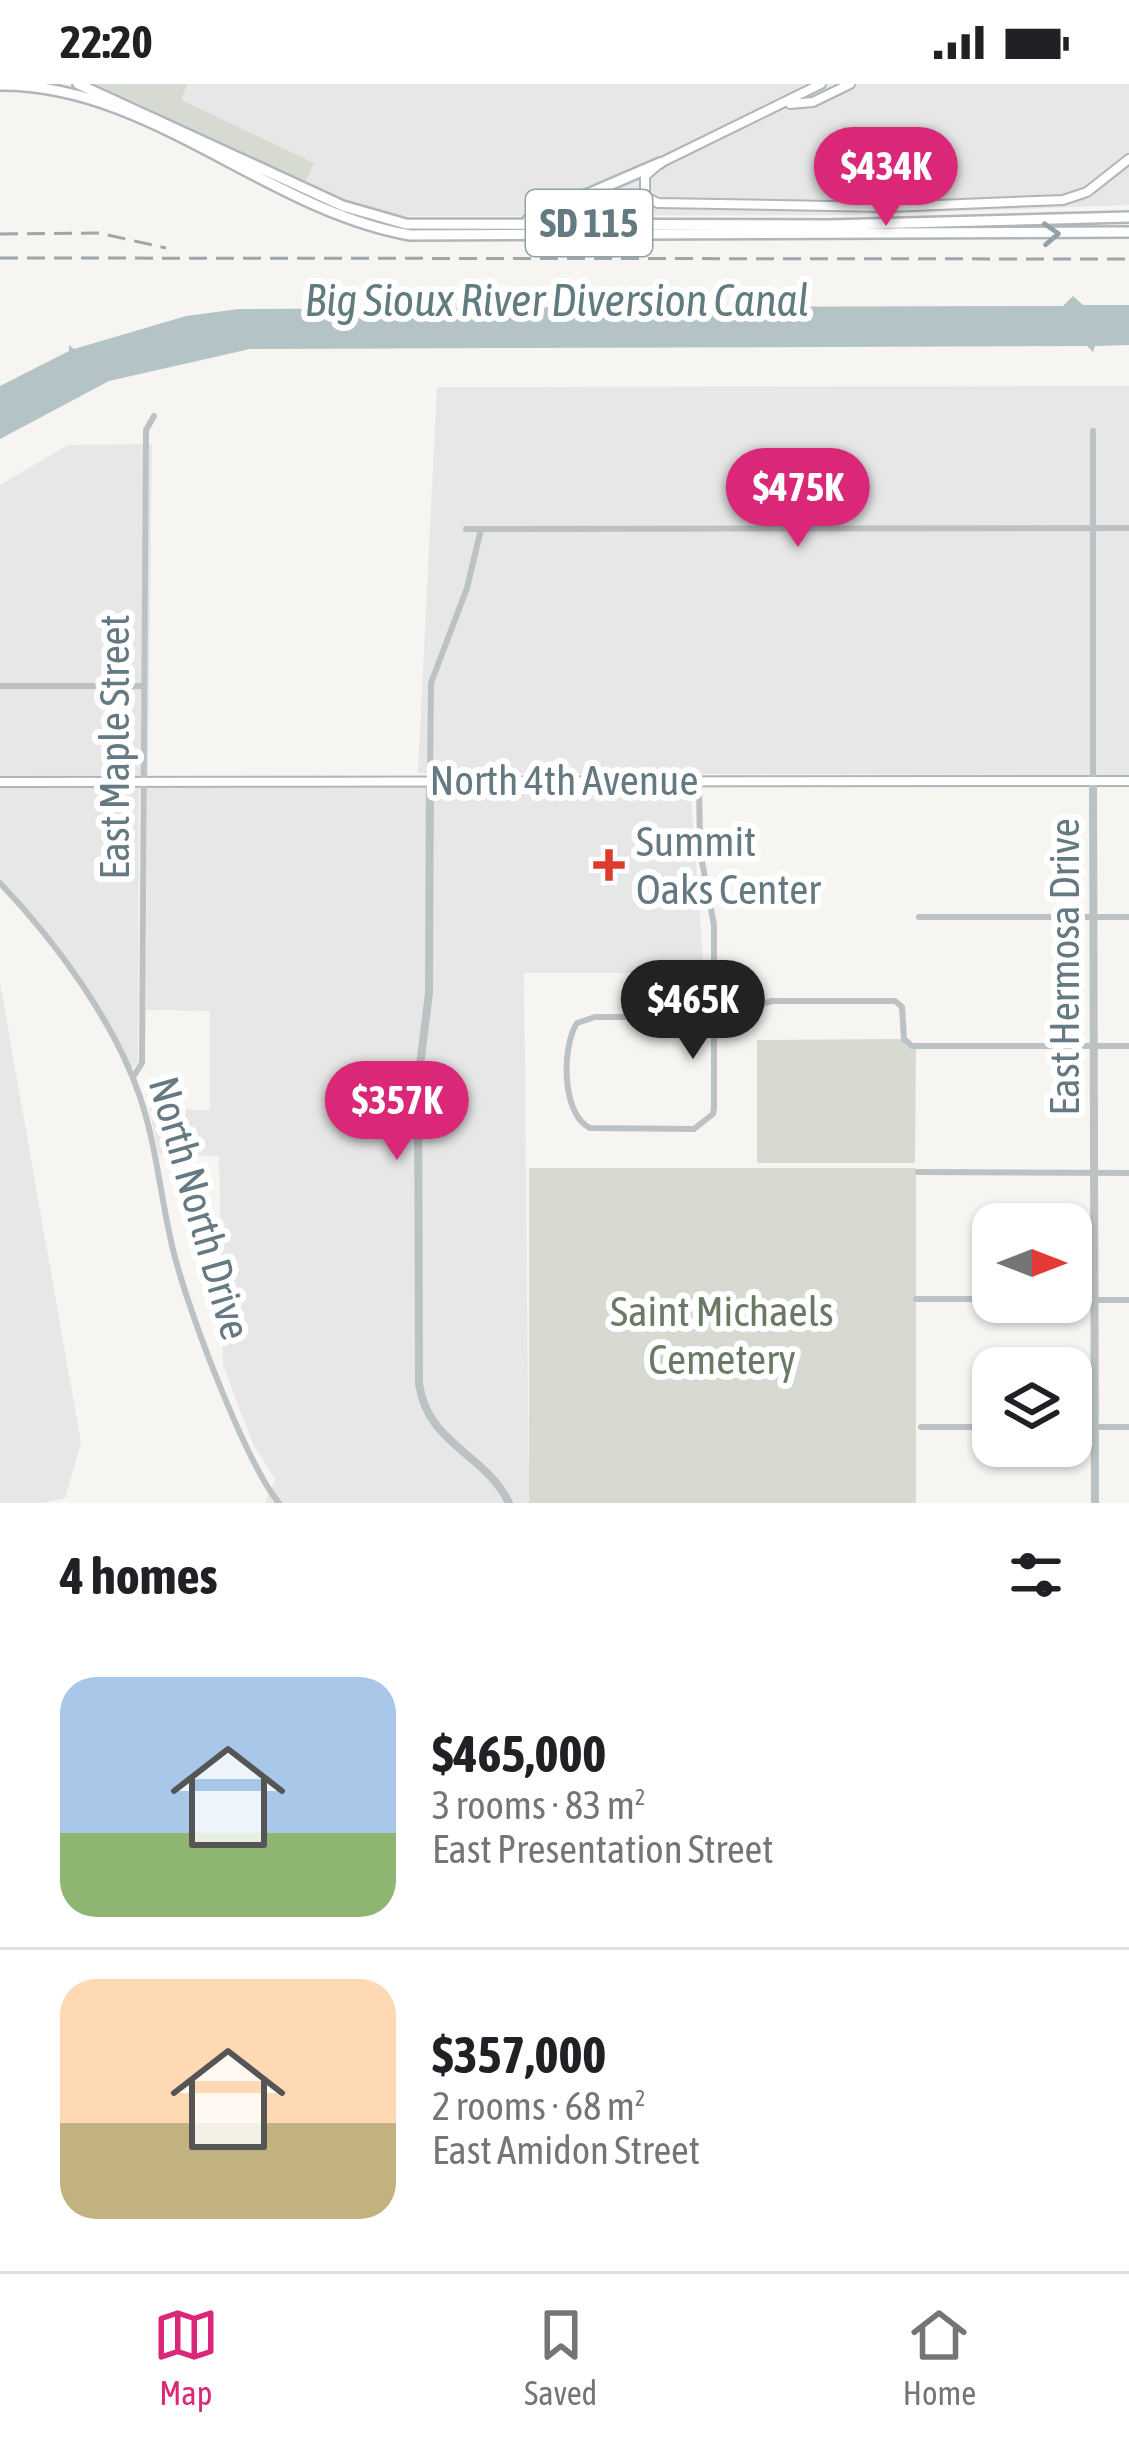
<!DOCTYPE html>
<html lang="en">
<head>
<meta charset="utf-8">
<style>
  :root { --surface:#fff; --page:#f2f2f2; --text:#202124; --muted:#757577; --line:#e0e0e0; --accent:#db2777 }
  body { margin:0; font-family:"Asap Condensed",sans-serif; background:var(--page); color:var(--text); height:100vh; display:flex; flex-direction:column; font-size:45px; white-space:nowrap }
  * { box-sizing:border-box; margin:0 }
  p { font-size:39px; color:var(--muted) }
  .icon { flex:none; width:66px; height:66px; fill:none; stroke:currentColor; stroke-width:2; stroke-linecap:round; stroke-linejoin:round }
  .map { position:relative; height:1419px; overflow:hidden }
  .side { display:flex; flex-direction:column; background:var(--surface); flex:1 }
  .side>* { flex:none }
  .needle { width:78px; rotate:90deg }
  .fabs { position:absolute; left:972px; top:1119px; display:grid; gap:24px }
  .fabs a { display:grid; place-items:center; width:120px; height:120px; border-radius:24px; background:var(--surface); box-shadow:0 3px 9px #0004; font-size:60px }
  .price { position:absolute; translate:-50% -102px; padding:0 27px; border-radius:42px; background:var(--accent); color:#fff; font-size:39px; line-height:78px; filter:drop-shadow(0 3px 6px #0008) }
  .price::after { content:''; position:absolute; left:50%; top:72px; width:36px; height:27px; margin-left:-18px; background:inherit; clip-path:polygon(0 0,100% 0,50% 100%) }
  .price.current { background:#222; color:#fff }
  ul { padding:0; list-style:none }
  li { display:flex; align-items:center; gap:36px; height:300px; padding:0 60px }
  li+li { border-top:3px solid var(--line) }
  li span { display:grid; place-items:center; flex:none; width:336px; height:240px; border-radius:36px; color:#555 }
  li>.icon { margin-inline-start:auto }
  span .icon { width:144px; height:144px; fill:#fffc; stroke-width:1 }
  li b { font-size:51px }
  h2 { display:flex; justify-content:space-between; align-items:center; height:144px; padding:0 60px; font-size:51px }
  .status { display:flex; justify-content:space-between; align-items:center; height:84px; padding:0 60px; background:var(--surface); direction:ltr }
  .status svg { height:33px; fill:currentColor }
  .tab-bar { display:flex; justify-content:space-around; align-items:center; height:168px; border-top:3px solid var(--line); background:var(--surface); font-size:33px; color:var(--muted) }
  .tab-bar a { display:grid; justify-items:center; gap:6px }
  .tab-bar .current { color:var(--accent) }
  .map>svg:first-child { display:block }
  .built { fill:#e6e7e6 }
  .green { fill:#d6dad1 }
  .water { fill:#b4c3c5 }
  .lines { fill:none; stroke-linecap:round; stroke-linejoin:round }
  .secondary-casing { stroke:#afb6b9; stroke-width:12 }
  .primary-casing { stroke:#b0b6b9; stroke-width:14 }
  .minor { stroke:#bcc2c4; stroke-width:6 }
  .tertiary { stroke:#bcc2c4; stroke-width:8 }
  .secondary { stroke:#fff; stroke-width:8 }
  .primary { stroke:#fff; stroke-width:9 }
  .rail { stroke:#9ea6aa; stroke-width:3; stroke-dasharray:18 9; stroke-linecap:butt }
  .oneway { stroke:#93a1a8 }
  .poi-dot { fill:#dd3b2b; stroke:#fff; stroke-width:4.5 }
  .labels { text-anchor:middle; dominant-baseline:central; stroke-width:12; stroke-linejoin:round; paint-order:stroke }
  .shield { fill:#fff; stroke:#93a1a8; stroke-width:3 }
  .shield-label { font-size:39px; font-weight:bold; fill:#657982 }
  .street-label { font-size:42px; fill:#657982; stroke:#fff }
  .poi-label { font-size:42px; fill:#657982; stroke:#fff; text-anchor:start }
  .park-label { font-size:42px; fill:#6b7a64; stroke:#fff }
  .water-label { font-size:45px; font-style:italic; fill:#617b7f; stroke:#fff }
</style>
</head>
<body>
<div class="status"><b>22:20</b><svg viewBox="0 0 49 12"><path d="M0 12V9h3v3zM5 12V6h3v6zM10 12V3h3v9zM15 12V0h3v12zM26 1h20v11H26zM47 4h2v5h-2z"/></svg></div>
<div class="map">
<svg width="1129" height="1419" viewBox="0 0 1129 1419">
  <rect width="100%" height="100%" fill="#f6f5f2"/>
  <!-- built -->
  <path class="built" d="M96,0H1129V121L858,131L401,132L346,117Z
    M1129,302V691L418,689L437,303Z
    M152,360L148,693H0V401L68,361Z
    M690,700L704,889H524L529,1419H265L275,1395L253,1360L223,1281L219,1072L159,1070L149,1024L210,1026V927L146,926L147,701Z
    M0,701H139L138,979L131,985L48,851L0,794Z
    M0,899L81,1359L65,1414L42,1419H0Z"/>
  <!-- green -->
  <path class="green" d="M96,0H187L181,16L314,79L305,98Z
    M904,955L916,962L915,1079H757V956Z
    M529,1084H916V1419H529Z"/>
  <!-- water -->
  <path class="water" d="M1073,212L1083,221H1129V261L1095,262L1093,268L1087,262L250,265L109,297L0,355V302L69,267V261L74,265L186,232L239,225L611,223L621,216L632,223L1063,222Z"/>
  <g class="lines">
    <!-- secondary casing -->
    <g class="secondary-casing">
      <path id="secondary" d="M821,0L660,79L645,92V113L658,119L887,123L1063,116L1087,108L1129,75
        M790,20L813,18L850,0
        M0,698L1129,697"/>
    </g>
    <!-- primary casing -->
    <g class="primary-casing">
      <path id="primary" d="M78,0L343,122L406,140L829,141L1129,133
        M0,1C150,0 266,126 410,151L1129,148
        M528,136L660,79
        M644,140V110"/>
    </g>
    <!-- minor -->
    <path class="minor" d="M466,445L1129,444
      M0,602H144
      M430,696L431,599L467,504L481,445
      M699,697L700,767L714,841V1023L713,1030L694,1045L590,1044C562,1031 561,964 577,939L595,933H714L772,917H895L902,923L904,955L912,962H1129
      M1093,697V347
      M0,799C55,857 114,936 140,1013C156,1060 160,1109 171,1157C183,1214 244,1376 279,1419
      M919,833H1129
      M133,993L142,979L146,346L154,332
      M918,1088L1129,1089
      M916,1215H993
      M1071,1216H1129
      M921,1343H993
      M1071,1343H1129"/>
    <!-- tertiary -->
    <path class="tertiary" d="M430,696L429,909L418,997L419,1300C428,1361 485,1369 509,1419
      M1093,697L1095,1419"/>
    <!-- secondary -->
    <use href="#secondary" class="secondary"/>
    <!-- primary -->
    <use href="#primary" class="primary"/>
    <!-- rail -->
    <path class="rail" d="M0,150L99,149L166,164
      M0,174L1129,175"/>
  </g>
  <!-- one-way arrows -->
  <defs><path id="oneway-chevron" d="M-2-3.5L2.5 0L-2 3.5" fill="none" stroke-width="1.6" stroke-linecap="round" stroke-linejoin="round" transform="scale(3)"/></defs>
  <use class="oneway" href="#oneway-chevron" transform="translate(1051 150) rotate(-3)"/>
  <!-- markers -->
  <path class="poi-dot" d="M603 763h12v12h12v12h-12v12h-12v-12h-12v-12h12z"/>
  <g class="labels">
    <!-- shield labels -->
    <rect class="shield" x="526" y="106" width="126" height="66" rx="9"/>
    <g class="shield-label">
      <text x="589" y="139">SD 115</text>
    </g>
    <!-- street labels -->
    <g class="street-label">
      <text transform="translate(114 663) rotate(-90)">East Maple Street</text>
      <text x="564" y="696">North 4th Avenue</text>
      <text transform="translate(1064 883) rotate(-90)">East Hermosa Drive</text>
      <text transform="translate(200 1124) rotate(74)">North North Drive</text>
    </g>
    <!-- poi labels -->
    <g class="poi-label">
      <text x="636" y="757">Summit<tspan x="636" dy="48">Oaks Center</tspan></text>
    </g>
    <!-- park labels -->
    <g class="park-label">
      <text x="722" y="1227">Saint Michaels<tspan x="722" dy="48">Cemetery</tspan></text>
    </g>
    <!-- water labels -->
    <g class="water-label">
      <text x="557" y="216">Big Sioux River Diversion Canal</text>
    </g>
  </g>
</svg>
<div class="fabs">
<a><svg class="needle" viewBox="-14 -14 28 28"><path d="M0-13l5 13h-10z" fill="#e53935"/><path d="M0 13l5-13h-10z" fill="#757577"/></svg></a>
<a><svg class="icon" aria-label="layers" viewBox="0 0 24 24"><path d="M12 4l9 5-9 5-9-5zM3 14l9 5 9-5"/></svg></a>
</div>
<b class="price" style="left:886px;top:145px">$434K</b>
<b class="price" style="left:798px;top:466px">$475K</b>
<b class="price current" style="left:693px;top:978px">$465K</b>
<b class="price" style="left:397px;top:1079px">$357K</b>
</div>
<section class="side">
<h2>4 homes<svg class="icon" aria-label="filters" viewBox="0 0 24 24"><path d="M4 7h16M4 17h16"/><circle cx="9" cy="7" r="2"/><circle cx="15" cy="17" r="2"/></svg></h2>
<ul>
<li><span style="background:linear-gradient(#a9c7e8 65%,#8fb573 0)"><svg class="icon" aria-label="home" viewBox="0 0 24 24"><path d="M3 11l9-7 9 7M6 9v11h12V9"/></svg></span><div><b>$465,000</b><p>3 rooms · 83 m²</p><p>East Presentation Street</p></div></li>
<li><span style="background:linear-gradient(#ffd9b3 60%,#c2b280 0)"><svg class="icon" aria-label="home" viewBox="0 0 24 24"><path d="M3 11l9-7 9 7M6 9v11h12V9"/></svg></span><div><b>$357,000</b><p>2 rooms · 68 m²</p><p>East Amidon Street</p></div></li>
</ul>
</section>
<nav class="tab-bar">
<a class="current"><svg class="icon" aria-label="map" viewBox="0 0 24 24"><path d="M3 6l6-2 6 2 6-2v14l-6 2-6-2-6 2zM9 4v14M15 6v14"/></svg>Map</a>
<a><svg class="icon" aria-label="saved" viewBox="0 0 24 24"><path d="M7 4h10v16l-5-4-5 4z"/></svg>Saved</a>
<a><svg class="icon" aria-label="home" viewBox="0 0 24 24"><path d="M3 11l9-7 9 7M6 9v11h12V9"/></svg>Home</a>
</nav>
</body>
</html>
